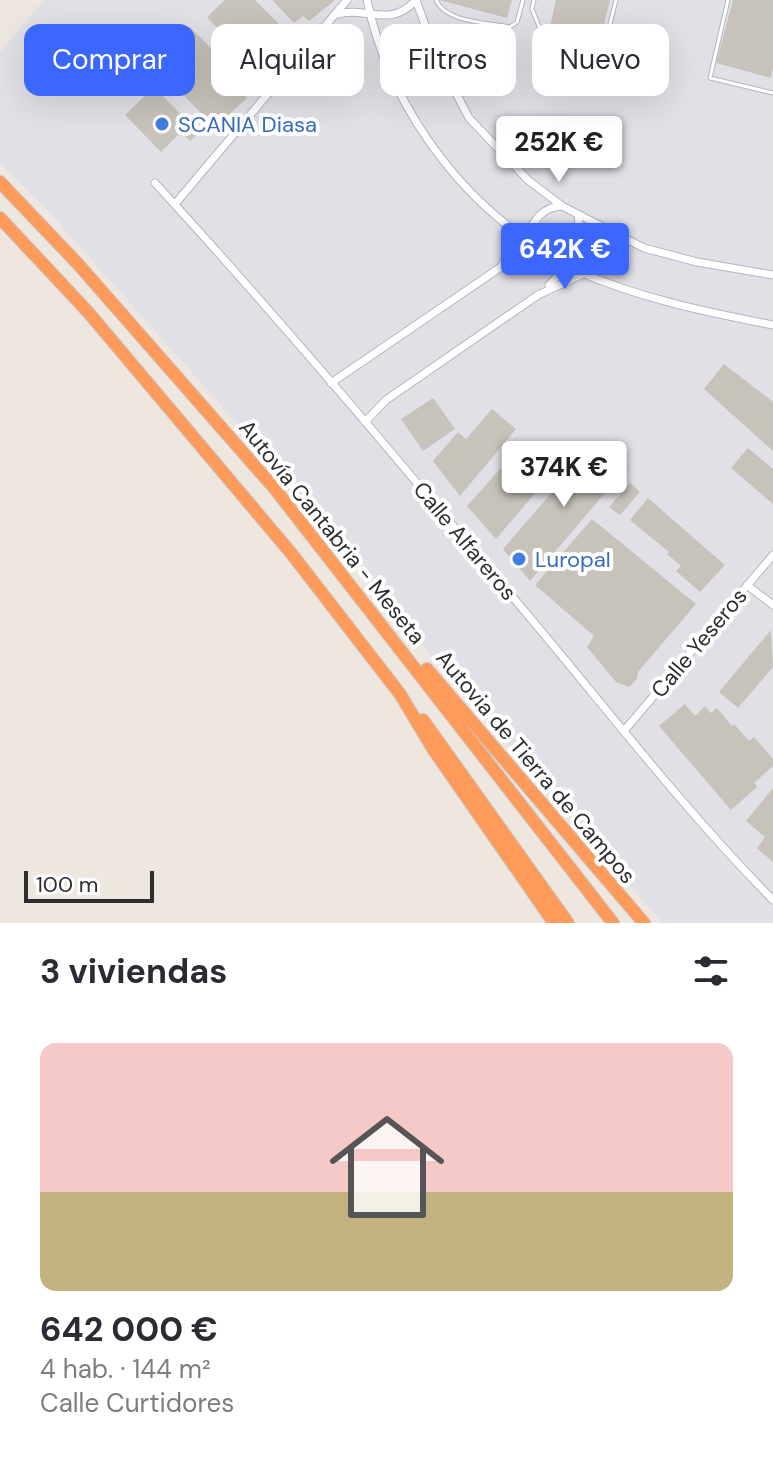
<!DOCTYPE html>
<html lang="es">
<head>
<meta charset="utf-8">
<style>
  :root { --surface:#fff; --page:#f2f2f3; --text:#2b2b33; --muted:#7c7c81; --accent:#3c67fe }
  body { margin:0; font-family:"DM Sans",sans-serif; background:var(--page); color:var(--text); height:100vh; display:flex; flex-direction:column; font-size:30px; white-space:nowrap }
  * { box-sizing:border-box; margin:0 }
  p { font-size:26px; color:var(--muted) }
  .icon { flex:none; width:44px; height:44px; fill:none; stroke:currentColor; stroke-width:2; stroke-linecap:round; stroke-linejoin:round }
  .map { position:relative; height:923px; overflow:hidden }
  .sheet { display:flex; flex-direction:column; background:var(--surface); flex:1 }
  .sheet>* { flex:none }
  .banner { position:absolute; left:24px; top:24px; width:726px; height:72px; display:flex; gap:16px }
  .scale { position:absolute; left:24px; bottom:20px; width:130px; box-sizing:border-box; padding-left:8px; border:4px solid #2d2d2d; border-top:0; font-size:22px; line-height:28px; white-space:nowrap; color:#2d2d2d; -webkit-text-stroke:6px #fff; paint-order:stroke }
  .price { position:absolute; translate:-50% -68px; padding:0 18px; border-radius:8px; background:#fff; color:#222; font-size:26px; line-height:52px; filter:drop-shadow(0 2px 4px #0008) }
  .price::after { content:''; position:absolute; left:50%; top:48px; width:24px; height:18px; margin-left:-12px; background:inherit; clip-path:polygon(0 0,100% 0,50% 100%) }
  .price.active { background:var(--accent); color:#fff }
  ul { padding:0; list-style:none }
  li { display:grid; align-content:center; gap:16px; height:424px; padding:0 40px }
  li span { display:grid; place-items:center; height:248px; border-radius:16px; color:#555 }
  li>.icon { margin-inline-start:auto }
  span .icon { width:144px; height:144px; fill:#fffc; stroke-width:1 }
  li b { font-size:34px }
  h2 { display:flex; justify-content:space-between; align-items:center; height:96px; padding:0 40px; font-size:34px }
  .chip { padding:0 28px; border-radius:16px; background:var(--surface); box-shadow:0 8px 32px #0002; font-size:28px; line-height:72px }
  .chip.active { background:var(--accent); color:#fff }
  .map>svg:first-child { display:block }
  .industrial { fill:#e1e0e7 }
  .building { fill:#c7c2ba }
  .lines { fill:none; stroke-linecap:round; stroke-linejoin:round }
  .service-casing { stroke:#b3b6c0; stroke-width:5 }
  .minor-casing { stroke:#b3b6c0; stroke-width:9 }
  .motorway-casing { stroke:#c8c8c8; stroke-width:14 }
  .service { stroke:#fff; stroke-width:3 }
  .minor { stroke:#fff; stroke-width:7 }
  .motorway { stroke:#ff9b5a; stroke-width:12 }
  .shop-dot { fill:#3f7fe0; stroke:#fff; stroke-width:3 }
  .labels { text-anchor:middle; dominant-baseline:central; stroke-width:8; stroke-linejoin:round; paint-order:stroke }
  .shop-label { font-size:22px; fill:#366cbe; stroke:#fff; text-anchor:start }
  .street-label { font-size:22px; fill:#2d2d2d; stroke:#fff }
</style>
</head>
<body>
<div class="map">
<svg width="773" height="923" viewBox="0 0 773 923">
  <rect width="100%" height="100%" fill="#eee7df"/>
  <!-- industrial -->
  <path class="industrial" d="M44,0H773V923H663L567,815L361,573L276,467L48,211L0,163V52Z"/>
  <!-- building -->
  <path class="building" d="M225,0H255L296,41L264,78L207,17Z
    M272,0H335L309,21L303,16L294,23Z
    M439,0H512L507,18Z
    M556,0H610L600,40L550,27Z
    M733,0H773V68L771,78L716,63Z
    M190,27L244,82L238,89L247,98L221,122L211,112L206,118L152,63Z
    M154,87L199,133L190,141L181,132L161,152L125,115Z
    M724,364L773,402V451L704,389Z
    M433,398L455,429L423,451L401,419Z
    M492,409L516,429L460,496L433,461L458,432L466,439Z
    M597,440L628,466L530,581L503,549Z
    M748,448L773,469V504L731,468Z
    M510,458L542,485L496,539L467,506Z
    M630,483L640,492L620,515L609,507Z
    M648,498L725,565L700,592L676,571L681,566L667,554L669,552L630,520Z
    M592,519L696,604L638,672L637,679L629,687L616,682L587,647L594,636L535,585Z
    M771,630L773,667L738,708L719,692Z
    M685,704L695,716L705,706L711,713L717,708L732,726L734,724L749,741L754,737L773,759V766L754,783L757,787L731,810L659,726Z
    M773,788V862L757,848L765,837L746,821Z"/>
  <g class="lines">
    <!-- service casing -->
    <g class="service-casing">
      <path id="service" d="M436,0C446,23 487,22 510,27L517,22L523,0
        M534,0L532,9L541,31L590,48L606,40L616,0
        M728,0L710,78L773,93"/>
    </g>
    <!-- minor casing -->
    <g class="minor-casing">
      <path id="minor" d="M367,0C388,100 453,193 539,248C550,255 562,265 575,270C638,298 706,312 773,325
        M416,0L435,53L469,118L528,180L562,206L644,248L697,262L773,275
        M337,14C368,6 390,29 416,0
        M155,183C291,331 419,485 547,638C621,727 692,818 773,900
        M175,204L347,0
        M511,258C529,239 532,207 562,206
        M549,285C568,267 582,241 578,215
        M331,383L501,267L513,246L510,229
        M365,422L386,400L538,295L583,274
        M747,585L773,605
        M624,731L773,555"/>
    </g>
    <!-- motorway casing -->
    <g class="motorway-casing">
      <path id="motorway" d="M0,182L78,264L275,489L613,923
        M0,218L88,312L291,553L400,694L433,749L554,923
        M427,669L644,923
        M423,720L568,923"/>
    </g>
    <!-- service -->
    <use href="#service" class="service"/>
    <!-- minor -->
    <use href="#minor" class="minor"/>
    <!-- motorway -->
    <use href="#motorway" class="motorway"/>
  </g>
  <!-- markers -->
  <g class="shop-dot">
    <circle cx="162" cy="124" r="8"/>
    <circle cx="519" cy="559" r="8"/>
  </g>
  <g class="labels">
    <!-- shop labels -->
    <g class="shop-label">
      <text x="178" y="124">SCANIA Diasa</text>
      <text x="535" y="559">Luropal</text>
    </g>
    <!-- street labels -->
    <g class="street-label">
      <text transform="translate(332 532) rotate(51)">Autovía Cantabria - Meseta</text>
      <text transform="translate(465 541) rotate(50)">Calle Alfareros</text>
      <text transform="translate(699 643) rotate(-50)">Calle Yeseros</text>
      <text transform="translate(536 767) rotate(50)">Autovia de Tierra de Campos</text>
    </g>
  </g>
</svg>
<div class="scale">100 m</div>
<b class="price" style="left:559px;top:184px">252K €</b>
<b class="price active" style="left:565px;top:291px">642K €</b>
<b class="price" style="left:564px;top:509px">374K €</b>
<div class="banner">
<a class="chip active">Comprar</a>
<a class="chip">Alquilar</a>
<a class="chip">Filtros</a>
<a class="chip">Nuevo</a>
</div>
</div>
<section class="sheet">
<h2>3 viviendas<svg class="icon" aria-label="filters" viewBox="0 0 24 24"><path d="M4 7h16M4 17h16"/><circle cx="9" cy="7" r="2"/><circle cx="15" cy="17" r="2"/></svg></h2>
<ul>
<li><span style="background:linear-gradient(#f6c9c9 60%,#c2b280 0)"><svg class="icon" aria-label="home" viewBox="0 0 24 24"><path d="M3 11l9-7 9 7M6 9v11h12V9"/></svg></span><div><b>642 000 €</b><p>4 hab. · 144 m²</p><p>Calle Curtidores</p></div></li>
</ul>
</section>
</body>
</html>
